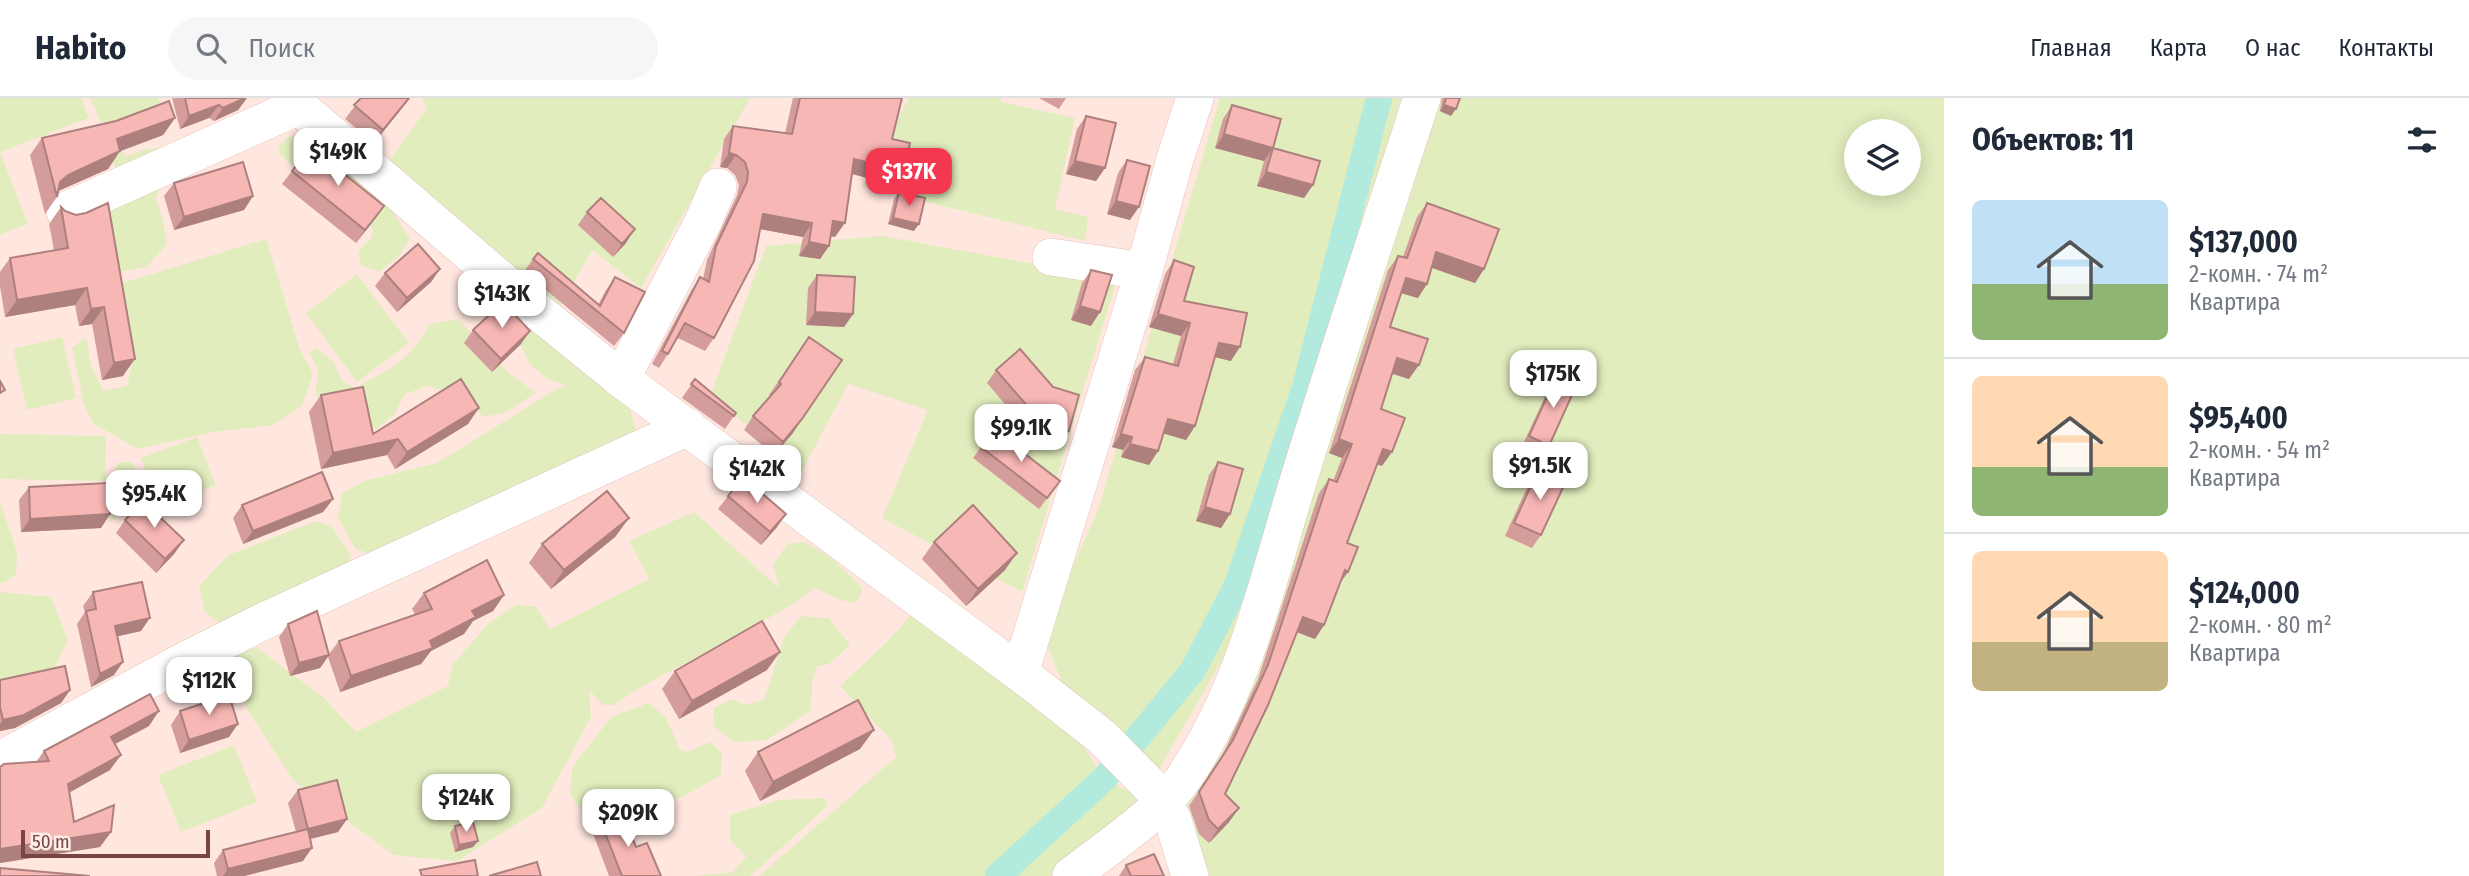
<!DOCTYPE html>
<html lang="ru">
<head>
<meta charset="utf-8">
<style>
  :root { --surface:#fff; --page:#f6f6f7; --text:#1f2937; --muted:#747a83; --line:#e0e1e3; --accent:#f53750 }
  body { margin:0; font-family:"Fira Sans Condensed",sans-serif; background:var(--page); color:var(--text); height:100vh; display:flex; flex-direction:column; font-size:26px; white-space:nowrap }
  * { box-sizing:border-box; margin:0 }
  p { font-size:23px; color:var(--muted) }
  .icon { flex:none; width:38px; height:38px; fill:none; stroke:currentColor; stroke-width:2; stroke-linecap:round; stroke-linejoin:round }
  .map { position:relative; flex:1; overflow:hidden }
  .sheet { display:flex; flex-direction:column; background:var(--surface); width:525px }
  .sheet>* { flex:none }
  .tools { position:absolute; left:1844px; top:21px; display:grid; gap:14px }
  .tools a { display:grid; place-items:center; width:77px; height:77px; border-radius:50%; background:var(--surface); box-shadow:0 4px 18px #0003; font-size:35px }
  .scale { position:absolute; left:21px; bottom:18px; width:189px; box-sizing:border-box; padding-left:7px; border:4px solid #774544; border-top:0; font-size:19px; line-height:24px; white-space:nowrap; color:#774544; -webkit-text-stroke:5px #ffeee8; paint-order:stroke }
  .price { position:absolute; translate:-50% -60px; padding:0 16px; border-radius:14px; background:#fff; color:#222; font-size:23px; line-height:46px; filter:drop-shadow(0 2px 4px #0008) }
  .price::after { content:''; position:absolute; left:50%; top:42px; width:21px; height:16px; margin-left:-10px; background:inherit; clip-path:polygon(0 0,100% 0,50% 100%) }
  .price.selected { background:var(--accent); color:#fff }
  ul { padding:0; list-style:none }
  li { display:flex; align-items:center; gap:21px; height:175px; padding:0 28px }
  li+li { border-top:2px solid var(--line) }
  li span { display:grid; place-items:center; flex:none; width:196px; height:140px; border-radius:10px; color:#555 }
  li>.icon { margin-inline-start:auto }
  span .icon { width:84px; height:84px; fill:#fffc; stroke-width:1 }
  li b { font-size:30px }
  h2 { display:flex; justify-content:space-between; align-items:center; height:84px; padding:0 28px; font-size:30px }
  header { display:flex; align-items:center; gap:42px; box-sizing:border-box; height:98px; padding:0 35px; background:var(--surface); border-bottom:2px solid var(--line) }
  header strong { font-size:33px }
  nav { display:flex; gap:38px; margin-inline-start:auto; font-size:24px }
  .search { width:490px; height:63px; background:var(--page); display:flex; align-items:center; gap:18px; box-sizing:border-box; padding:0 24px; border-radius:38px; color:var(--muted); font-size:26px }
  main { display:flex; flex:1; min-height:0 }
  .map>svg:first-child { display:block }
  .green { fill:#e1edbd; fill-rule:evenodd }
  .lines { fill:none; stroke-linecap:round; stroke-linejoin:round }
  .canal { stroke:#b2eade; stroke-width:26 }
  .minor-casing { stroke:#e5c2bd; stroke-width:38 }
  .minor { stroke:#fff; stroke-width:37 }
  .wall { fill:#d49d9b }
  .shaded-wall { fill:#ad807e }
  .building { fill:#f7b7b4; stroke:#ad807e; stroke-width:2 }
</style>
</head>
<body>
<header>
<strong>Habito</strong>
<div class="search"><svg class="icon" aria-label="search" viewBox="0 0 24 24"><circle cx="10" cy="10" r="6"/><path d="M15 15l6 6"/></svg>Поиск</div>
<nav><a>Главная</a><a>Карта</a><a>О нас</a><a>Контакты</a></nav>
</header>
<main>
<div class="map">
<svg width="1944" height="778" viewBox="0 0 1944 778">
  <rect width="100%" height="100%" fill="#ffe7df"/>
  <!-- green -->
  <path class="green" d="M0,0H81L89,20L0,54L28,126L0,137Z
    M90,0H158L162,7L121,24H101Z
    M422,0H750L641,190L592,152L559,211L387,66L427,10Z
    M909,0H1001V4L1075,20L1055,111L1088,119L1085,143L862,88Z
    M1220,0H1401L1367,122L1272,431L1239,514L1227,554L1159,671L1110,621L1067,597L1048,549L1059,499L1098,412Z
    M1417,0H1944V778H1181L1166,732L1122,718L1052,778H759L896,659L892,643L840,588L888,543L916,511L1055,602L1104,681L1161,709L1263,513ZM1857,33H1909V86H1857Z
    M304,38L389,108L410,141L399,158L379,174L361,167L358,154L371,140L373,131L280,57L278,49L288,39Z
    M111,46L127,58L146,51L165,49L169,71L156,100L163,122L167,146L147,169L119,174L105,125L117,75L109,52Z
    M882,138L1117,181L1022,494L882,420L928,312L848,286L801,375L711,296L766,148Z
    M266,141L300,252L313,276L302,308L273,327L213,334L138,351L94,326L84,307L72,249L86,240L91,267L103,293L127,288L133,262L117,184H126Z
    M357,176L409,245L357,284L306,215Z
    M517,216L630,309L636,333L383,462L355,450L338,420L342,395L367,382L437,365L565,286L547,281L530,266L509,224Z
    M458,221L511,277L536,295L504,315L483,319L467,300L428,288L405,296L394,317L376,331L363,321L319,305L316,293L318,271L309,255L315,250L334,264L342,283L355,290C390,271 410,263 430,226Z
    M62,239L76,300L27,312L13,251Z
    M0,336L106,338L105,383L0,381Z
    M197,339L216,387L160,409L141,360Z
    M130,363L143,381L144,401L110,424C101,404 110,385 118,365Z
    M0,403L17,455L16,476L6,484L0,485Z
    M694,414L779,490L773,467L787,446L805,444L833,461L863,491L856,505L840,502L815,490L794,506L643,588L613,607H603L589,592L591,619L542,710L457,763L393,757L293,682L248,613L232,574L236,553L257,550L323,599L356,634L448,588L453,566L489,525L518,506L536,509L550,531L649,481L629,443Z
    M316,423L331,428L351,458L349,477L223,529L204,512L199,488L229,457Z
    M0,494L51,499L68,542L52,574L0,584Z
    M801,518L829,520L850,547L829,566L817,568L812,586L811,612L767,642L734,644L713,628L714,610L732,601L745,607L764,602L784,539Z
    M648,605L665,618L680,652L688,654L710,644L722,655L721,677L684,698L624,717L582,714L570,695L573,668L611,619Z
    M234,647L257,704L181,734L158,677Z
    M825,700L828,706L822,713L750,778H694L732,774L746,759L730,741V717L778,702Z"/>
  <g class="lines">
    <!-- canal -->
    <path class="canal" d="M998,778L1104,681L1193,572L1237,487L1305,289L1379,0"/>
    <!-- minor casing -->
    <g class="minor-casing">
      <path id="minor" d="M289,0L536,212L621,281L1020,575L1102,639L1154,692L1163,705L1173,722L1190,778
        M65,113L299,8
        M1051,159L1144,173
        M621,281L703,124L718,89
        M1020,575L1144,173L1175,61L1195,0
        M0,662L186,562L262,524L688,329
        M1071,778C1104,752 1160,715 1183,681C1245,591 1268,480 1300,377C1339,251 1381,126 1422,0"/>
    </g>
    <!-- minor -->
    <use href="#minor" class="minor"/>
  </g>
  <!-- wall -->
  <path class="wall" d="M172,0H247L238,12L214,23L209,20L180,31Z
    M361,0H410L374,45L345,21Z
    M793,0H902L892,41L903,73L894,87L852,76L835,139L831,138L829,148L820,161L799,158L803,139L760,131L714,240L705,253L678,240L668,256L659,270L652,266L691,193L700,179L703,181L707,162L737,97L739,87L735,77L727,70L720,69L724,41L733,28L785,35Z
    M1039,0H1066L1059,11Z
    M1442,0H1460L1451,18L1440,13Z
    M1232,7L1273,50L1313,87L1304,100L1257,88L1264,63L1215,50L1223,21Z
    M1086,18L1105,70L1096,83L1066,76L1077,31Z
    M175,20L163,37L120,53L108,71L58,93L57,99L45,116L30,57L42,40Z
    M1127,62L1130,122L1107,116L1118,75Z
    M292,73L384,108L356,145L282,86Z
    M174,85L253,98L244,112L174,132L164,98Z
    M899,94L914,133L888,126L894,101Z
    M1427,105L1484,171L1475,185L1432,170L1418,200L1401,195L1390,229L1409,281L1392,276L1381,311L1382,368L1377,366L1347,445L1340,486L1324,527L1315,541L1297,534L1225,696L1239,710L1229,724L1209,745L1199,736L1189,708L1223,656L1258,581L1319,395L1329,381L1333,383L1342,360L1329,355L1388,172L1398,158L1403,159L1417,119Z
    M61,109L65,113L76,117L86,115L123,278L102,282L92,226L79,228L75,207L5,219L0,188V174L10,160L54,152L49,126Z
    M587,114L626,145L613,159L578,127Z
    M533,161L598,207L606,192L615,179L624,235L614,248L524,174Z
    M1174,162L1184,203L1231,263L1215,259L1195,328L1186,342L1163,335L1158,353L1149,367L1121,359L1123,352L1112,349L1135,272L1145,259L1173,266L1181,238L1149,229L1165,176Z
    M440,171L431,184L397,214L375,188L385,175Z
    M1091,172V228L1071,222L1082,185Z
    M817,177L853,216L844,229L806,227L808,190Z
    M473,232L521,246L492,274L464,245Z
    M809,239L793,335L774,357L744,332L753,318L771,298L769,297Z
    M996,272L1069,333L1059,347L1033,339L987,285Z
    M1557,277L1549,348L1542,358L1522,348L1550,288Z
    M695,281L736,315L725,331L682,300Z
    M321,297L373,336L468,326L395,371L387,357L321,371L309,314Z
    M981,349L1060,383L1039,411L973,360Z
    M1218,364L1230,416L1221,430L1196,423L1209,377Z
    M1539,370L1541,437L1532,450L1505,438L1530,383Z
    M29,389L110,416L101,430L21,434L19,402Z
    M728,398L777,429L761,447L718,411Z
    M333,401L323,414L243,446L233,420L242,407Z
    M629,420L615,439L551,491L529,465L542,446Z
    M125,422L184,442L174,456L156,475L116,435Z
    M934,444L1005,472L966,508L922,461Z
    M93,494L141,533L118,538L114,577L91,589L77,526L85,514L83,508Z
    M424,495L504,497L493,513L473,523L464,536L431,553L421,566L340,594L328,559L320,570L290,578L279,539L288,526L329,556L339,543L415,516L412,511Z
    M767,572L679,621L662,591L675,573Z
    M0,582L70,592L61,605L15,630L0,633Z
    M180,613L229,639L180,655L171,627Z
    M149,628L115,646L110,672L69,695L74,724L111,734L100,749L0,765L36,664L44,653Z
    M860,651L760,703L745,673L758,654Z
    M298,692L347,721L338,734L310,741L303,763L244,778H217L214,765L223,752L296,734L288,705Z
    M600,722L636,749L661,778H609L592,733Z
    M455,728L478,743L473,749L455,754L450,735Z
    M1126,767L1164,778H1119Z"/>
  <!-- shaded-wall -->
  <path class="shaded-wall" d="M247,0L238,12L214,23L223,10Z
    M409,0H410L374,45L383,32Z
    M219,7L209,20L180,31L189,18Z
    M1444,7L1456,11L1451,18L1440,13Z
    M175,20L163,37L105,59L117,41Z
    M1224,36L1273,50L1264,63L1215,50Z
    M120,53L108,71L56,94L60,84L68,77Z
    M729,55L736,57L727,70L720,69Z
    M854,61L903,73L894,87L845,74Z
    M1075,63L1105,70L1096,83L1066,76Z
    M1266,74L1313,87L1304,100L1257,88Z
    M253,98L244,112L174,132L184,119Z
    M1116,103L1139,109L1130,122L1107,116Z
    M384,108L375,121L356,145L365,132Z
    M763,116L812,125L803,139L754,130Z
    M893,120L919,126L914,133L888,126Z
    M833,123L845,125L835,139L824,137Z
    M635,131L626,145L613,159L622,146Z
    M809,144L829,148L820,161L799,158Z
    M1436,154L1484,171L1475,185L1427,168Z
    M440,171L431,184L397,214L407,200Z
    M1406,180L1427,186L1418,200L1397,194Z
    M87,190L75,207L5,219L17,202Z
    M1080,208L1100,214L1091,228L1071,222Z
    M104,209L92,226L79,228L91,211Z
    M815,214L853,216L844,229L806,227Z
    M1158,216L1190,225L1181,238L1149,229Z
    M530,233L521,246L492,274L501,261Z
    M1219,245L1240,249L1231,263L1210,258Z
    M1397,260L1419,267L1409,281L1388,274Z
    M135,261L123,278L102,282L114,265Z
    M479,310L468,326L395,371L407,354Z
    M802,321L793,335L774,357L783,344Z
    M1168,321L1195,328L1186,342L1158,334Z
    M1043,326L1069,333L1059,347L1033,339Z
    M1121,336L1132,339L1123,352L1112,349Z
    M398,341L387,357L321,371L333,355Z
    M1339,341L1352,346L1342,360L1329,355Z
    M1130,346L1158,353L1149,367L1121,359Z
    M1383,351L1392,354L1382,368L1374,365Z
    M333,401L323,414L243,446L253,433Z
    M1205,409L1230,416L1221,430L1196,423Z
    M110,416L101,430L21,434L30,421Z
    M786,416L777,429L761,447L770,434Z
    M629,420L615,439L551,491L564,472Z
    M184,442L174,456L156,475L165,461Z
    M1017,455L1005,472L966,508L978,491Z
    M1345,472L1348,474L1338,488Z
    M504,497L493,513L473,523L464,536L431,553L421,566L340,594L351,578L430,543L472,513Z
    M1303,519L1324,527L1315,541L1294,533Z
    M150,520L141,533L106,541L115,528Z
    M780,554L767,572L679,621L692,603Z
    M329,557L320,570L290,578L299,565Z
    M123,564L114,577L91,589L100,576Z
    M70,592L61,605L15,630L0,633V626L3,622Z
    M159,613L149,628L100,654L111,639Z
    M238,626L229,639L180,655L189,642Z
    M874,632L860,651L760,703L773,684Z
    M121,657L110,672L57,701L68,686Z
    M1239,710L1229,724L1209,745L1218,731Z
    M347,721L338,734L298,744L308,731Z
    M111,734L100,749L0,765V751Z
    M478,743L473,749L455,754L459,747Z
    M312,750L303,763L244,778H223L228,771Z"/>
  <!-- building -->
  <path class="building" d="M185,0H245L223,10L219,7L189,18Z
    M361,0H409L383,32L354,7Z
    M800,0H902L892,41L910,45L903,73L854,61L845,125L833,123L829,148L809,144L812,125L763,116L754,163L714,240L685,225L668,256L662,253L700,179L709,184L716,148L747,84L748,74L745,64L736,57L729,55L733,28L792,36Z
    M1446,0H1460L1456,11L1444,7Z
    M169,3L175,20L117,41L120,53L68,77L60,84L57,99L42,40L116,23Z
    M1232,7L1281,21L1273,50L1224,36Z
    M1086,18L1116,25L1105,70L1075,63Z
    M311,49L384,108L365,132L292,73Z
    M1273,50L1320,63L1313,87L1266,74Z
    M1127,62L1150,68L1139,109L1116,103Z
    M243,64L253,98L184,119L174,85Z
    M899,94L925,100L919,126L893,120Z
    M601,100L635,131L622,146L587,114Z
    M108,105L135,261L114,265L104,209L91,211L87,190L17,202L10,160L68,150L61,109L65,113L76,117L86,115Z
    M1427,105L1499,131L1484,171L1436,154L1427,186L1406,180L1390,229L1428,241L1419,267L1397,260L1381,311L1405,320L1392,354L1383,351L1347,445L1358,449L1348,474L1345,472L1324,527L1303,519L1268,607L1225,696L1239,710L1218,731L1209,722L1199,694L1233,642L1268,567L1329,381L1337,384L1352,346L1339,341L1398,158L1407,160Z
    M418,146L440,171L407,200L385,175Z
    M538,155L600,208L615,179L645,194L624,235L533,161Z
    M1174,162L1194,169L1184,203L1247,215L1240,249L1219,245L1195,328L1168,321L1158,353L1130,346L1132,339L1121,336L1145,259L1178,268L1190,225L1158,216Z
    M1091,172L1112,177L1100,214L1080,208Z
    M817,177L855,179L853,216L815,214Z
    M503,204L530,233L501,261L473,232Z
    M809,239L842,262L802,321L783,344L753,318L781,286L779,284Z
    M1020,251L1053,289L1079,297L1069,333L1043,326L996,272Z
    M1557,277L1577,286L1549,348L1529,338Z
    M461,281L479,310L407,354L398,341L333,355L321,297L363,289L373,336Z
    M695,281L736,315L734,318L691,286Z
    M0,283L5,292L0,295Z
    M994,332L1060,383L1047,400L981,349Z
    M1218,364L1243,371L1230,416L1205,409Z
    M1539,370L1566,383L1541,437L1514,425Z
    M322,374L333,401L253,433L242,407Z
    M743,379L786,416L770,434L728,398Z
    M108,385L110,416L30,421L29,389Z
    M607,393L629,420L564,472L542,446Z
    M143,403L184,442L165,461L125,422Z
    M973,407L1017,455L978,491L934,444Z
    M487,462L504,497L472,513L476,519L430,543L433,550L351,578L339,543L432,511L424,495Z
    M142,484L150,520L115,528L123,564L100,576L86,513L96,511L93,494Z
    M317,513L329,557L299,565L288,526Z
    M762,523L780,554L692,603L675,573Z
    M65,568L70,592L24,617L3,622L0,609V582Z
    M150,596L159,613L111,639L121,657L68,686L74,724L114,707L111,734L0,751V669L4,666L49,663L44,653Z
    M229,597L238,626L189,642L180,613Z
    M858,602L874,632L773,684L758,654Z
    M337,682L347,721L308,731L298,692Z
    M622,713L636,749L647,745L661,778H622L600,722Z
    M473,724L478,743L459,747L455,728Z
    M308,731L312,750L228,771L223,752Z
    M1154,756L1164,778H1131L1126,767Z
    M475,762L478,778H422L420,772Z
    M537,764L541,778H489Z
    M0,770L90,778H0Z"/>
</svg>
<div class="tools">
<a><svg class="icon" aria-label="layers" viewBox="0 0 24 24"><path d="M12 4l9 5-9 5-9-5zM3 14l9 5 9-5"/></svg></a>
</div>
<div class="scale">50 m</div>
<b class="price" style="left:338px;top:90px">$149K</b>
<b class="price selected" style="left:909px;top:110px">$137K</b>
<b class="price" style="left:502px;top:232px">$143K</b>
<b class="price" style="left:1553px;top:312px">$175K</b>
<b class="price" style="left:1021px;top:366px">$99.1K</b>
<b class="price" style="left:1540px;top:404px">$91.5K</b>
<b class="price" style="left:757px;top:407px">$142K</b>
<b class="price" style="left:154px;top:432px">$95.4K</b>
<b class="price" style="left:209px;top:619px">$112K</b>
<b class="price" style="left:466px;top:736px">$124K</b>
<b class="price" style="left:628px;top:751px">$209K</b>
</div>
<section class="sheet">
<h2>Объектов: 11<svg class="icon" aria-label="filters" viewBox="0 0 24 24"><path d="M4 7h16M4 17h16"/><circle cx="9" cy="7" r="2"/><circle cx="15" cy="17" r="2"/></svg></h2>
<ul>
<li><span style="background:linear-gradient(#bfe0f5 60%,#8fb573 0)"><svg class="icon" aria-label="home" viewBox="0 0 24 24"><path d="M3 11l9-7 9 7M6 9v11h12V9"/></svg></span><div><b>$137,000</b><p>2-комн. · 74 m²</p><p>Квартира</p></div></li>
<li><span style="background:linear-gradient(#ffd9b3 65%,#8fb573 0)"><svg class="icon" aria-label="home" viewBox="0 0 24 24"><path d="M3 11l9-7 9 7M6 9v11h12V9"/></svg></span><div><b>$95,400</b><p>2-комн. · 54 m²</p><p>Квартира</p></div></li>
<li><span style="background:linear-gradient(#ffd9b3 65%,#c2b280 0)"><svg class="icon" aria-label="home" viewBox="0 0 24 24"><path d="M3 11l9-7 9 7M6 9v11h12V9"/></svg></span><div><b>$124,000</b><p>2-комн. · 80 m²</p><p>Квартира</p></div></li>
</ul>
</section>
</main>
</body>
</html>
